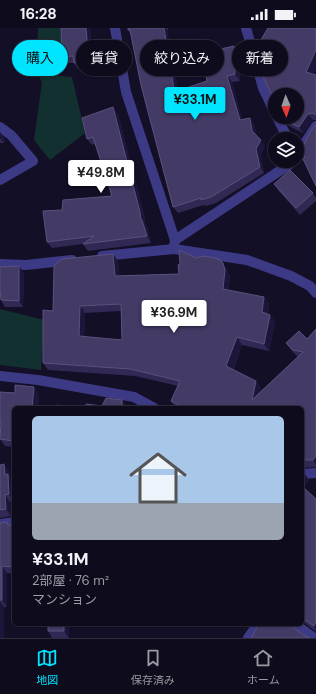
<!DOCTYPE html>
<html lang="ja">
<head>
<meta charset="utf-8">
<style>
  :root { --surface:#0e0b1c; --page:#1c1929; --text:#f1f3f6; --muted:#9b9ba3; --line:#2e2b3b; --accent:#00e5ff }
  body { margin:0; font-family:"DM Sans","Noto Sans JP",sans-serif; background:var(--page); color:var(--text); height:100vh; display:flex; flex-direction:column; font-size:15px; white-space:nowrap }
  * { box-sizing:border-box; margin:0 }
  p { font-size:13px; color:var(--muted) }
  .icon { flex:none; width:22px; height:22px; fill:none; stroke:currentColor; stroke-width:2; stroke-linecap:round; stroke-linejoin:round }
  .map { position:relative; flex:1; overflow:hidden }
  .panel { position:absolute; left:12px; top:378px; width:292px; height:220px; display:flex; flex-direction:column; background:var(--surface); border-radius:6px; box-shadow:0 1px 3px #0004,0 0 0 1px var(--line) }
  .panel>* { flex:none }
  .hud { position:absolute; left:12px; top:12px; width:292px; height:36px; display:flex; gap:8px }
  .needle { width:26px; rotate:178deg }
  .controls { position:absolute; left:268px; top:60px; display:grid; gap:8px }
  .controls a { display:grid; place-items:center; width:36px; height:36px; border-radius:50%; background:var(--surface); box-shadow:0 1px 3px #0004,0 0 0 1px var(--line); font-size:20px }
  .price { position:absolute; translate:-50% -34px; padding:0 9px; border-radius:4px; background:#fff; color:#222; font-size:13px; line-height:26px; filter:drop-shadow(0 1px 2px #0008) }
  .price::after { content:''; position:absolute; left:50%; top:24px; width:12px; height:9px; margin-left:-6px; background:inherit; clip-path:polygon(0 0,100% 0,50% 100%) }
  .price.selected { background:var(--accent); color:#111 }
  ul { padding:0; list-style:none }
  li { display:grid; align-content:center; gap:8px; height:212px; padding:0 20px }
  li+li { border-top:1px solid var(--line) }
  li span { display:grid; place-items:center; height:124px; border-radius:6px; color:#555 }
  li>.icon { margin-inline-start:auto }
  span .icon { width:72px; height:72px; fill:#fffc; stroke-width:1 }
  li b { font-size:17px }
  .pill { padding:0 14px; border-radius:18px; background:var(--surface); box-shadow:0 1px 3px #0004,0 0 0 1px var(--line); font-size:14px; line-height:36px }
  .pill.selected { background:var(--accent); color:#111 }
  .status { display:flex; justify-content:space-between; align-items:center; height:28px; padding:0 20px; background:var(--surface); direction:ltr }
  .status svg { height:11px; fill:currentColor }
  .tab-bar { display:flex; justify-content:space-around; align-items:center; height:56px; border-top:1px solid var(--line); background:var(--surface); font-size:11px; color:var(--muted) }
  .tab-bar a { display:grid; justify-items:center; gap:2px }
  .tab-bar .selected { color:var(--accent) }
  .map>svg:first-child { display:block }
  .green { fill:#12302f }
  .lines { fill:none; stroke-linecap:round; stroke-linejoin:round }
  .street { stroke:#3d3a85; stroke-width:10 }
  .wall { fill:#312854; fill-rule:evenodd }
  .shaded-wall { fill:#1d163a }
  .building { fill:#433a66; stroke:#5a527e; fill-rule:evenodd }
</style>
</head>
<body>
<div class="status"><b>16:28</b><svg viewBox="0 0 49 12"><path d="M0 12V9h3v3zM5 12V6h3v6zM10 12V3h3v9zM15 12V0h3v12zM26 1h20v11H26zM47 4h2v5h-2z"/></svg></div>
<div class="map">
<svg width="316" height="610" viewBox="0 0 316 610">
  <rect width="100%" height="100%" fill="#130f26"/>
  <!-- green -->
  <path class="green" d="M38,0H62L59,48L72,49L85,105L50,132L34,112L42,54L36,43Z
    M0,281L44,292L41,342L0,337Z"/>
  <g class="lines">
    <!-- street -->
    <path class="street" d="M115,0L126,64L175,212
      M246,0L263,60L275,85
      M277,89L288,111
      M0,99L11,107L33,133L0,152
      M297,127L316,98
      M174,218L175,212L290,136L292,133
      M102,228L174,221L247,232L291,248L310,258L316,265
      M0,236L26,237L72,232
      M0,348L38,352L134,369L154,380
      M302,446L316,445
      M0,496L14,494
      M295,596L314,610
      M248,610L258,596"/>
  </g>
  <!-- wall -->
  <path class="wall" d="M61,0H89L90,2L93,40L78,41L74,35H67L62,29Z
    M128,0H168V2H167L178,62L207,53L239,24L240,53L232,54L242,91L254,96L256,107L265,118L261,127L264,145L216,175L206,178L204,177L178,185L173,179L131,7L128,2Z
    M316,0V40L313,46L316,47V92H313L303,105L289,98L284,92Z
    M118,86L145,190V196L147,198L151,215L88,223L83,216L52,220L47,214L62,182L112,168L95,116L92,117L87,111Z
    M0,104L5,111L4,115H0Z
    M274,156L313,165L316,170V173L300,187L278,162Z
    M196,230L227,242L230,249L228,262L264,269L269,276L268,286L270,287L275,294L269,323L242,317L233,342L256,353L261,361L260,364L298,329L291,322L286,315L307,311L316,301V439L302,440V380H175L171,373L178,358L135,348L48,342L43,335L53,283L118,233L119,248L179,246ZM121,283L122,312L84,309L85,285Z
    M0,239L24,245L23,279H5L1,272L0,266Z
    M0,364L39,366L38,380H14V419L5,418L0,411L1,402H0Z
    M0,437L9,443L10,449L13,453L14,469V473L10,474L11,488L0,490Z
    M302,445L309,452L303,460L316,471V604L302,593Z
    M0,495L10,497H14V546L7,545V579H4L0,610Z
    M45,596H69V610H52L48,603V597Z"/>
  <!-- shaded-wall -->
  <path class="shaded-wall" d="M86,0H89L90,2L93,40L89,34Z
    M164,0H166L167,2L178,62L181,67L174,61Z
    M234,18L239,24L240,53L235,46Z
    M316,22V40L311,51L306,44Z
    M227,48L232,54L244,98L240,92Z
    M113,79L118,86L145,190V196L147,198L151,215L147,208L141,192Z
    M308,86L313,92L303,105L299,99Z
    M250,90L254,96L257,109L252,103Z
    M0,104L5,111L4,115L0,110Z
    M261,112L265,118L261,127L264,145L260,139L256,121Z
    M113,226L118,233L120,255L115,248Z
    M223,235L227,242L230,249L228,268L223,261Z
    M19,238L24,245L23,279L19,273Z
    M264,269L269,276L267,291L262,284Z
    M80,278L85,285L84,315L79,308Z
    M270,287L275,294L269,323L264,316Z
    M237,309L242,317L231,345L226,338Z
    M256,353L261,361L257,379L252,372Z
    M34,359L39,366L38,380H32Z
    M122,372L127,379V380H122Z
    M316,428V436L313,432Z
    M4,436L9,443L10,449L13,453L14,473L9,466Z
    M304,445L309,452L302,461V447Z
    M5,467L10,474L11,488L6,481Z
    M2,538L7,545V579L2,572Z
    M0,573L4,579V610H0Z
    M316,594V602L314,598Z
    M64,596H69V610L64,603Z"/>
  <!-- building -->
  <path class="building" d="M61,0H86L89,34L74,35L73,28L62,29Z
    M128,0H164L174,61L176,60L177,63L207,53L202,25L234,18L235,46L227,48L240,92L250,90L252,103L261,112L256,121L260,139L211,169L201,172V170L173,179L141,57L130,2H128Z
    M268,0H316V22L306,44L316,47V87L315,86L312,85L308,86L299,99L284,92L283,89H297V67H275V73L264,51L256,20Z
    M113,79L140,184L141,192H142L147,208L83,216L94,208L47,214L43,183L62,182L63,172L112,168L93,109L87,111L82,90Z
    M316,96V158L303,131L305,129L301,123L310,104Z
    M290,142L313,165L296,180L274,156Z
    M179,222L196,230L203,228L215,230L220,232L223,235L225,242L223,261L264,269L262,284L270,287L264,316L237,309L226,338L256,353L252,372L303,324L293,322L286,315L299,303L307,311L316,301V428L313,432H302V380H185L171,373L180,353L130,341L43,335V282L53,283L54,238L62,231L113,226L115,248L179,246L178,237L180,236ZM121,276L122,312L79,308L80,278Z
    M19,238V273L1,272L0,261V239Z
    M15,357L34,359L32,380H14V413L0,411L1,395H0V364L15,365Z
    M106,370L122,372V380H86V376L102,378Z
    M58,377L64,380H47Z
    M4,436L5,447L8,446L9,466L5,467L6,481L0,482V437Z
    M302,458L316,471V594L314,598L302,590Z
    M7,494L8,497H14V539L2,538V572H0V495Z
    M48,596H64V603H48Z
    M259,596H289L305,608L309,609V610H251Z"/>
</svg>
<div class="controls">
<a><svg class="needle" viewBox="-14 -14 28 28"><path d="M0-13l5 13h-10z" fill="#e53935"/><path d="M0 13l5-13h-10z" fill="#9b9ba3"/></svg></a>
<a><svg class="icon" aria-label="layers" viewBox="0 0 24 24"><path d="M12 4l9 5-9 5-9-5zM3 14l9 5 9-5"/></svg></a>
</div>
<b class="price selected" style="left:195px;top:93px">¥33.1M</b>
<b class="price" style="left:101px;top:166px">¥49.8M</b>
<b class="price" style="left:174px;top:306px">¥36.9M</b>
<div class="hud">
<a class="pill selected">購入</a>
<a class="pill">賃貸</a>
<a class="pill">絞り込み</a>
<a class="pill">新着</a>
</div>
<section class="panel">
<ul>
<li><span style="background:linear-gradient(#a9c7e8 70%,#9aa5b1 0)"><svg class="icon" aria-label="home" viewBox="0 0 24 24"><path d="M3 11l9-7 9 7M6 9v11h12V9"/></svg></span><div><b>¥33.1M</b><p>2部屋 · 76 m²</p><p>マンション</p></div></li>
</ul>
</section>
</div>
<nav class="tab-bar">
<a class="selected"><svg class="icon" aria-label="map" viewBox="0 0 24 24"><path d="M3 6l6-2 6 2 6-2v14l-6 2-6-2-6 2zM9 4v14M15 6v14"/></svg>地図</a>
<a><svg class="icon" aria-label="saved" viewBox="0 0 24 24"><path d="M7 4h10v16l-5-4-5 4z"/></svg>保存済み</a>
<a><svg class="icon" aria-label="home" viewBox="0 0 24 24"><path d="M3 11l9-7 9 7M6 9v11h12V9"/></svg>ホーム</a>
</nav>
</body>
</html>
